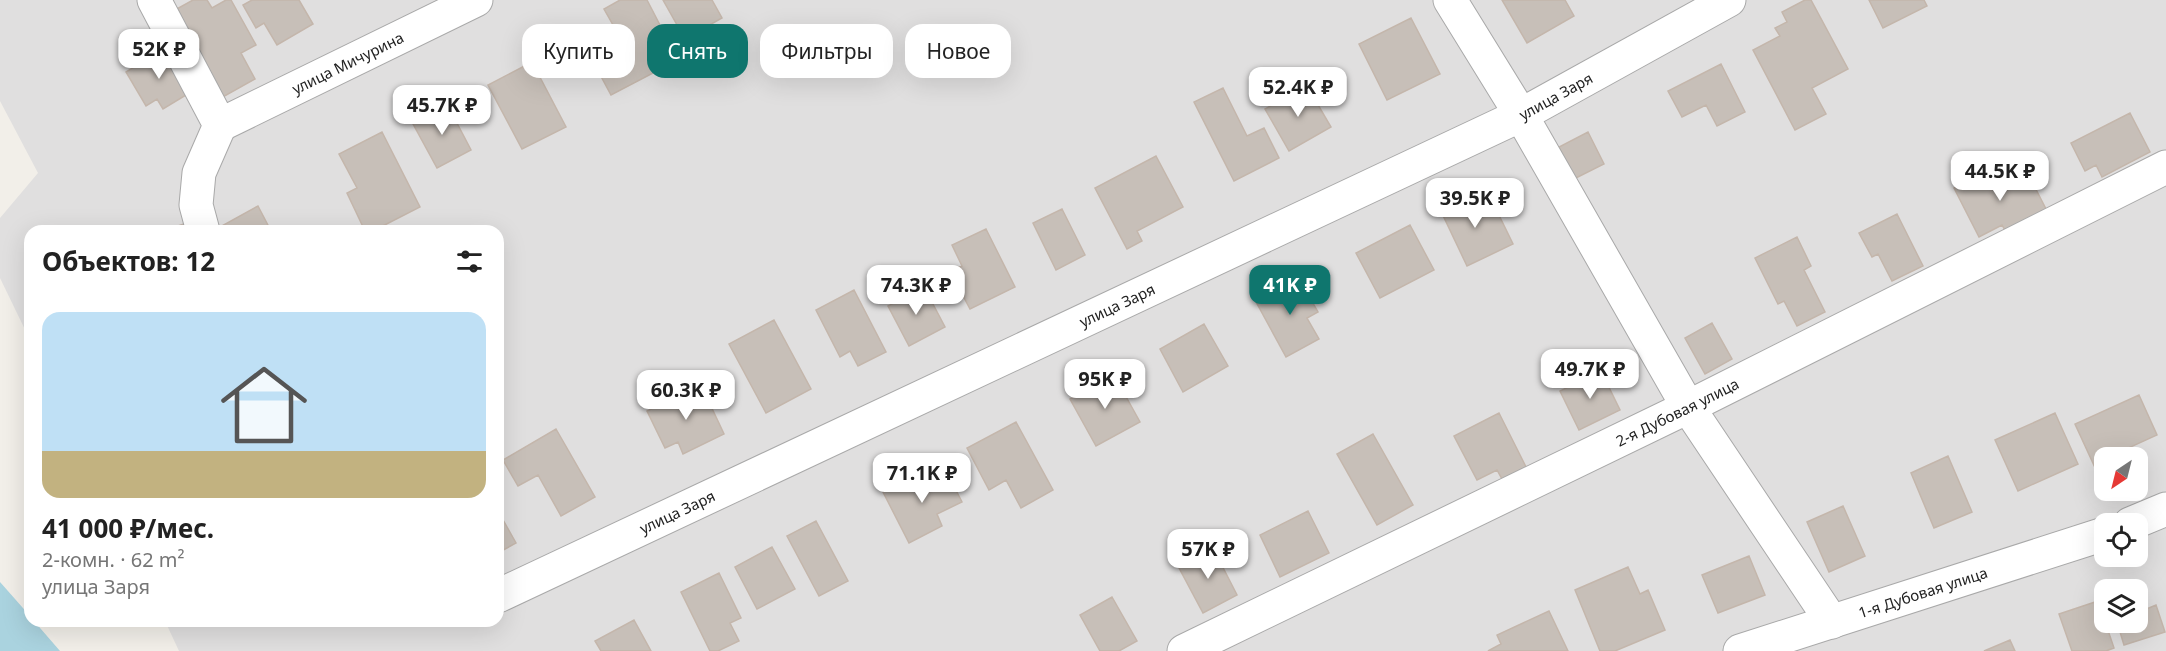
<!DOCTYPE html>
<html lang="ru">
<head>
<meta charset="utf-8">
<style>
  :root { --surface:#fff; --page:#f2f2f2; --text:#222; --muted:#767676; --line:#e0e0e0; --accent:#0f766e }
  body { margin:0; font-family:"Noto Sans",sans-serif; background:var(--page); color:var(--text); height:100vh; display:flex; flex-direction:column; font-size:22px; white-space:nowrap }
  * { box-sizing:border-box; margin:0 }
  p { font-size:20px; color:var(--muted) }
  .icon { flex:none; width:33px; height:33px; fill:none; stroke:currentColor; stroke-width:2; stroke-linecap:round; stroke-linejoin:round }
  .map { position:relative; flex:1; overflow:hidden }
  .details { position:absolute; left:24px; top:225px; width:480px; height:402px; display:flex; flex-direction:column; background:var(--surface); border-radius:18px; box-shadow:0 6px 24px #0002 }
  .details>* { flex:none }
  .guide { position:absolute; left:522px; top:24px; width:570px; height:54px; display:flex; gap:12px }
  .needle { width:39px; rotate:215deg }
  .fabs { position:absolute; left:2094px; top:447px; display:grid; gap:12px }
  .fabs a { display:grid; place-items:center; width:54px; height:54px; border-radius:12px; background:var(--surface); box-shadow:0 6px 24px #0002; font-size:30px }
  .price { position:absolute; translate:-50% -51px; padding:0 14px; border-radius:12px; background:#fff; color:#222; font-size:20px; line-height:39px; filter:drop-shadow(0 2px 3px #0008) }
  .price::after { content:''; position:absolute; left:50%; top:36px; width:18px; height:14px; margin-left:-9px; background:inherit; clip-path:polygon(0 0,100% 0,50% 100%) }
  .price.on { background:var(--accent); color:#fff }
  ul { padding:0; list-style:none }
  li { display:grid; align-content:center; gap:12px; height:318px; padding:0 18px }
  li+li { border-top:2px solid var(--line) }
  li span { display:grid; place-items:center; height:186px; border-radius:18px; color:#555 }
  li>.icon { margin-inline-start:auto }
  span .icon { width:108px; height:108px; fill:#fffc; stroke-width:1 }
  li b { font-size:26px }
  h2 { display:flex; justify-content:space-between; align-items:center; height:72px; padding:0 18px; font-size:26px }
  .pill { padding:0 21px; border-radius:18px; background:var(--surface); box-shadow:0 6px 24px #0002; font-size:21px; line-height:54px }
  .pill.on { background:var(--accent); color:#fff }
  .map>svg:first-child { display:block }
  .residential { fill:#e0dfdf; fill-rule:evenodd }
  .water { fill:#aad3df }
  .building { fill:#c7bfb8; stroke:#c4b6ab; stroke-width:1.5 }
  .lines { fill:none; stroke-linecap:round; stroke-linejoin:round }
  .street-casing { stroke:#a9a9a9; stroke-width:35 }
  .street { stroke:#fff; stroke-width:33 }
  .labels { text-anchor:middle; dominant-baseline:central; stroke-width:4.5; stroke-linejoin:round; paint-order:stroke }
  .street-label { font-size:15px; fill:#222; stroke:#fff }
</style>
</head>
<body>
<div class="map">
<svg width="2166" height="651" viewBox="0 0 2166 651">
  <rect width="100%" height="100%" fill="#f2efe9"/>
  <!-- residential -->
  <path class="residential" d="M0,0H2166V651H179L165,621H498V231H30V340L0,278V218L38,173L0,101ZM2104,458H2138V490H2104ZM2104,524H2138V556H2104ZM2104,590H2138V622H2104Z"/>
  <!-- water -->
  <path class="water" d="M0,582L30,616V621H34L60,651H0Z"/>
  <!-- building -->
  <path class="building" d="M193,0H207L212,8L226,0H231L256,45L241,53L255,79L221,98L173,11Z
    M252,0H299L313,24L277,45L264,23L256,28L243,5Z
    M620,0H647L678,60L611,95L582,41L613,25L604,9Z
    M663,0H712L722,18L685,39Z
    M1502,0H1565L1574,16L1527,43Z
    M1805,0H1811L1848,69L1812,88L1826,114L1795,130L1753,50L1780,36L1775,28L1787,22L1782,12Z
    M1869,0H1924L1927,6L1883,28Z
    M1411,18L1440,74L1387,100L1359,44Z
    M165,48L191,92L163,109L157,99L146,106L126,72Z
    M532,62L566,127L522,149L488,85Z
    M1721,64L1745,112L1717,126L1706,105L1682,117L1668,91Z
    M1307,86L1331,127L1289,151L1265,109Z
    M1223,88L1247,136L1264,128L1279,158L1234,181L1194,102Z
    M447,104L471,150L437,168L412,122Z
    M2130,113L2150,152L2102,177L2096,165L2085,171L2071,143Z
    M382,132L420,207L373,231H365L347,193L357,188L339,154Z
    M1588,132L1604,164L1574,179L1559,147Z
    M1156,156L1183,207L1137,231L1142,241L1127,249L1095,188Z
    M2025,168L2047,211L2006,232L2002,225L1979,237L1954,188L1989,170L1996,184Z
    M1468,193L1478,213L1494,205L1513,244L1467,266L1439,207Z
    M258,206L271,231H219L218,228Z
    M1062,209L1085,255L1056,270L1033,223Z
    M1897,214L1923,266L1892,281L1878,254L1872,257L1859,233Z
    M187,223L190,231H163Z
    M1410,225L1434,270L1380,298L1356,253Z
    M986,229L1015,287L970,309L950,271L962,266L952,245Z
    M1797,237L1811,266L1804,270L1825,312L1797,326L1784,301L1778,304L1755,258Z
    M1298,277L1318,312L1307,318L1319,339L1286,357L1255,300Z
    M924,287L945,327L909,346L888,306Z
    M854,290L886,352L858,366L850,351L840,357L816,310Z
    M774,320L811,389L766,413L729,344Z
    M1712,323L1732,359L1705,374L1685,338Z
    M1204,324L1228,366L1183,392L1160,349Z
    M1601,371L1620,410L1579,430L1560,391Z
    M1114,375L1140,422L1096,446L1070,399Z
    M701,385L724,434L683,454L678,442L665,448L647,411Z
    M2139,395L2157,435L2115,454L2117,458H2104L2103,485L2075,424Z
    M1499,413L1526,467L1502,479L1497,470L1477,480L1454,436Z
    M2055,413L2078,464L2018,491L1995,440Z
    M1016,422L1053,490L1021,508L1006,480L989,490L967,448Z
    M556,429L595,497L561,516L538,475L518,486L503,460Z
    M1373,434L1413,505L1377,525L1337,454Z
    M1948,456L1972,512L1934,528L1911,473Z
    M946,471L962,502L937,514L942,526L909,543L883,492L909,479L913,487Z
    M1843,506L1865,556L1829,572L1807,522Z
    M498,511L516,543L498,553Z
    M1308,511L1329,553L1280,577L1260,535Z
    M816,521L848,581L819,596L787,536Z
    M772,547L795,589L757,609L735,567Z
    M1213,548L1237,595L1203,613L1178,566Z
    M1749,556L1765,595L1718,613L1702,575Z
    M1628,567L1640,594L1648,590L1665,630L1615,651H1600L1575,590Z
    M719,573L741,618L730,623L739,641L718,651H710L681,592Z
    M2138,592L2144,610L2156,605L2165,632L2124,645L2117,622H2138Z
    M1112,597L1137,641L1119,651H1100L1080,615Z
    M2098,601L2114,648L2106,651H2072L2059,614Z
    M1549,611L1568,651H1488L1501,644L1497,635Z
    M634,620L651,651H601L595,641Z
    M2010,640L2015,651H1984Z"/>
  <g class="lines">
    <!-- street casing -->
    <g class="street-casing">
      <g id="street">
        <path d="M154,0L220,125L199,173L196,205L203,231"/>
        <path d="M1450,0L1521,115L1688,407L1832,622"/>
        <path id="s1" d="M220,125L476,0"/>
        <path d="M2130,524L2166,509"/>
        <path id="s2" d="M498,596L1521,115L1729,0"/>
        <path id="s3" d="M1184,651L1688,407L2166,167"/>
        <path id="s4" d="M1740,651L2104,534"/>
      </g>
    </g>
    <!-- street -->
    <use href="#street" class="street"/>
  </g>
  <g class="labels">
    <!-- street labels -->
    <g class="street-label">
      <text stroke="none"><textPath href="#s1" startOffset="142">улица Мичурина</textPath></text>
      <text stroke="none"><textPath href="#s2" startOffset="1170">улица Заря</textPath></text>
      <text stroke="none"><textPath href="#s2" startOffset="684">улица Заря</textPath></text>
      <text stroke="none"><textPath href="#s3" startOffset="548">2-я Дубовая улица</textPath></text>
      <text stroke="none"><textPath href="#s2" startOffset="198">улица Заря</textPath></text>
      <text stroke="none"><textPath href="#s4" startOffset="192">1-я Дубовая улица</textPath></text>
    </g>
  </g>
</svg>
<div class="fabs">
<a><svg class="needle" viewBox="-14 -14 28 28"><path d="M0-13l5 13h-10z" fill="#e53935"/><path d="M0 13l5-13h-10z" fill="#767676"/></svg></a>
<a><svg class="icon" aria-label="locate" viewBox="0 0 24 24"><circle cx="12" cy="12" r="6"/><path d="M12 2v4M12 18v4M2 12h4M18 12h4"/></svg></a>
<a><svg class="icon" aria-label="layers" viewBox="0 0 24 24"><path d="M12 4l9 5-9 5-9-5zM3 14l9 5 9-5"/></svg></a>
</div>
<b class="price" style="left:159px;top:80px">52K ₽</b>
<b class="price" style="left:1298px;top:118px">52.4K ₽</b>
<b class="price" style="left:442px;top:136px">45.7K ₽</b>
<b class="price" style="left:2000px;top:202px">44.5K ₽</b>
<b class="price" style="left:1475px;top:229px">39.5K ₽</b>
<b class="price" style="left:916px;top:316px">74.3K ₽</b>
<b class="price on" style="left:1290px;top:316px">41K ₽</b>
<b class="price" style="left:1590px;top:400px">49.7K ₽</b>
<b class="price" style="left:1105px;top:410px">95K ₽</b>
<b class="price" style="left:686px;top:421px">60.3K ₽</b>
<b class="price" style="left:922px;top:504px">71.1K ₽</b>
<b class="price" style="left:1208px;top:580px">57K ₽</b>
<div class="guide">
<a class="pill">Купить</a>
<a class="pill on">Снять</a>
<a class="pill">Фильтры</a>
<a class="pill">Новое</a>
</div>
<section class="details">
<h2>Объектов: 12<svg class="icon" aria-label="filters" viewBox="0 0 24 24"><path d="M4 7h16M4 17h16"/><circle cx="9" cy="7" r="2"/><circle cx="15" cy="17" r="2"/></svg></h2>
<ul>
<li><span style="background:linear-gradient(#bfe0f5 75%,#c2b280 0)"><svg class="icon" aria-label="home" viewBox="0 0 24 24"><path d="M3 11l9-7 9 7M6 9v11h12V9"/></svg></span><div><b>41 000 ₽/мес.</b><p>2-комн. · 62 m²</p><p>улица Заря</p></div></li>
</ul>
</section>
</div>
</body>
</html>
